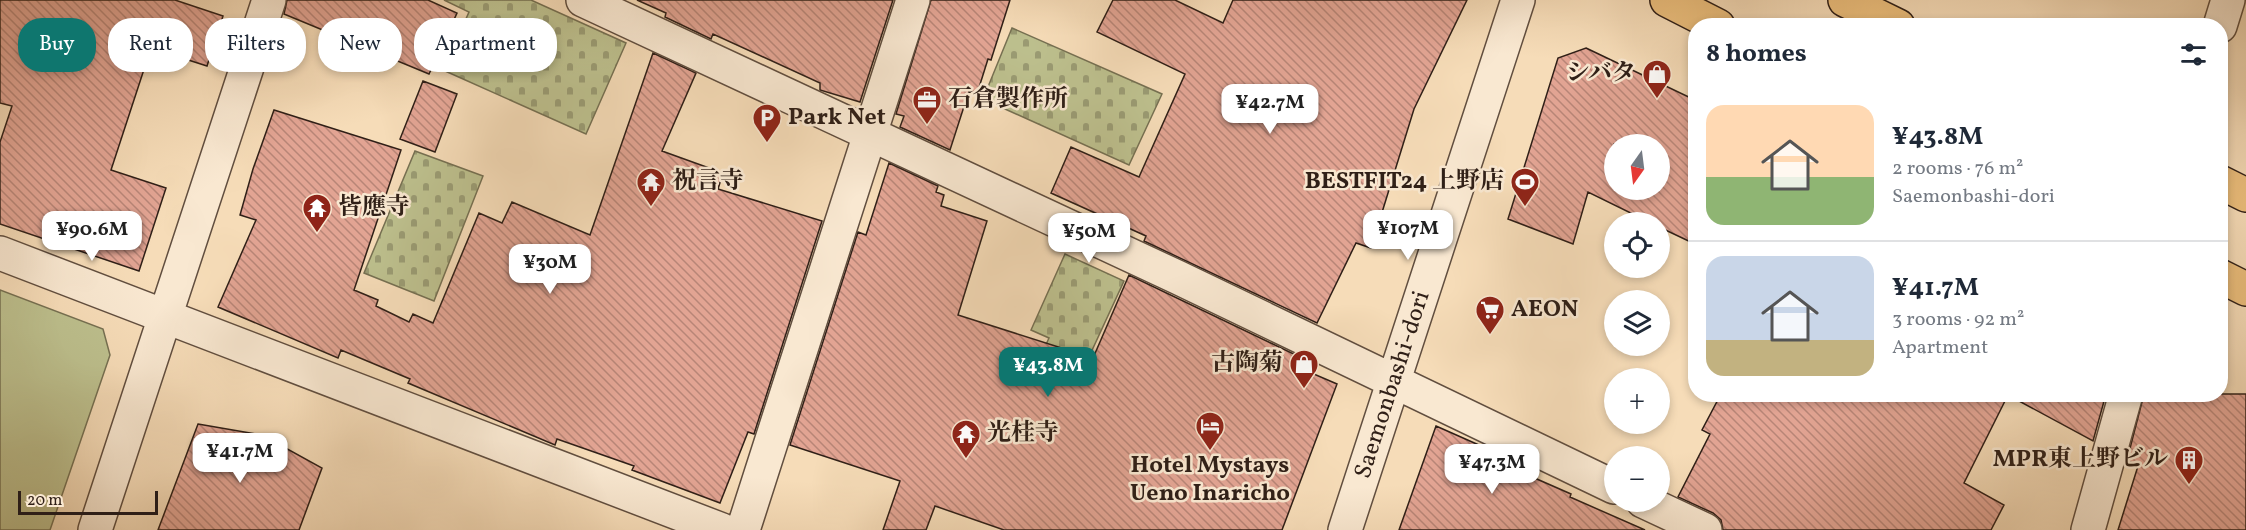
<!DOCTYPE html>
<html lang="en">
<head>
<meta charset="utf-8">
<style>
  :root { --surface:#fff; --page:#f2f2f3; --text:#1f2937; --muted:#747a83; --line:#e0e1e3; --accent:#0f766e }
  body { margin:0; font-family:Vollkorn,"Noto Serif JP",serif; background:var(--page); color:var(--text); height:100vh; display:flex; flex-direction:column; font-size:22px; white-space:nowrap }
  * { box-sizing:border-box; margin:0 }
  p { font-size:20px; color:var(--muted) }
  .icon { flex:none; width:33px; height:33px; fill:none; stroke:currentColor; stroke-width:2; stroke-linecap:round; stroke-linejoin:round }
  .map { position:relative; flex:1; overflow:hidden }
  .drawer { position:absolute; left:1688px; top:18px; width:540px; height:384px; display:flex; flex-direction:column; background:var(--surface); border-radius:24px; box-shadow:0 3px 9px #0003 }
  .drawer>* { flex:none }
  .top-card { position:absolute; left:18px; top:18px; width:570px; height:54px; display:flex; gap:12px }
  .needle { width:39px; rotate:194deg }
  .tools { position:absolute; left:1604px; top:134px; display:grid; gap:12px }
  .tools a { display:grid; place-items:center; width:66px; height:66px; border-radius:50%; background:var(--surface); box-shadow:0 3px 9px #0003; font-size:30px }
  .scale { position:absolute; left:18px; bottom:15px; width:140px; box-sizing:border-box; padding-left:6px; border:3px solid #2f1f17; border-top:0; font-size:16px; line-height:21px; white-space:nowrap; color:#2f1f17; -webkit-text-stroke:4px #f9e8d1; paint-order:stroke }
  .price { position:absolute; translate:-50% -51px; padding:0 14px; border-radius:12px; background:#fff; color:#222; font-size:20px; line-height:39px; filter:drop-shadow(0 2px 3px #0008) }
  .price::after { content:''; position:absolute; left:50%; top:36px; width:18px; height:14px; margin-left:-9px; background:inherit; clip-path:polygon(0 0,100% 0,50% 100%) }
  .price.selected { background:var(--accent); color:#fff }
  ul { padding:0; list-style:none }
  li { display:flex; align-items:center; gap:18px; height:150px; padding:0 18px }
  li+li { border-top:2px solid var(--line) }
  li span { display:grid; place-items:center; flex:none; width:168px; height:120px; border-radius:18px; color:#555 }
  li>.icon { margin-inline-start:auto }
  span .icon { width:72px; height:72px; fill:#fffc; stroke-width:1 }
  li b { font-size:26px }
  h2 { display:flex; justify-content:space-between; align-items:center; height:72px; padding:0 18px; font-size:26px }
  .chip { padding:0 21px; border-radius:24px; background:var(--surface); box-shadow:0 3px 9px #0003; font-size:21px; line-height:54px }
  .chip.selected { background:var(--accent); color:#fff }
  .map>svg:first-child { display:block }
  .cemetery { fill:url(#cemetery-stones); stroke:#767052; stroke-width:1.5 }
  .park { fill:#bdc08e; stroke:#767052; stroke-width:1.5 }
  .building { fill:url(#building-back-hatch); stroke:#2f1f17; stroke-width:1.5; fill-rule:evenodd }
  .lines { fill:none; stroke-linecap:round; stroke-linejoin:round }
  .minor-casing { stroke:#614e3f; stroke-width:36 }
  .major-casing { stroke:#2f1f17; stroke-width:36 }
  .minor { stroke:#f9e8d1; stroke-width:33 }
  .major { stroke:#ebbe7c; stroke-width:33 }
  .labels { text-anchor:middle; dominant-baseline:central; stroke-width:5; stroke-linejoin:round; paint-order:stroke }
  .poi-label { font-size:24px; font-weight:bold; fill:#2f1f17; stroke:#f9e8d1; text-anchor:start }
  .street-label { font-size:24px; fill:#2f1f17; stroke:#f9e8d1 }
</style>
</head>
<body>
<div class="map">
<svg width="2246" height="530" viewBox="0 0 2246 530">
  <defs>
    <pattern id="cemetery-stones" width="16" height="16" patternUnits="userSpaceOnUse" patternTransform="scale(1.5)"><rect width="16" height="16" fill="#bdc08e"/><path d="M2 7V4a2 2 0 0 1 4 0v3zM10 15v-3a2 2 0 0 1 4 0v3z" fill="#9a9b73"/></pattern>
    <pattern id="building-back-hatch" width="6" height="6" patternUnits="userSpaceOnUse" patternTransform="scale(1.5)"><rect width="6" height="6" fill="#e2a493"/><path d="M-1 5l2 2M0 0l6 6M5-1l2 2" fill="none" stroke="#b88577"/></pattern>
  </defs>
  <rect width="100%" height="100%" fill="#f6dcb8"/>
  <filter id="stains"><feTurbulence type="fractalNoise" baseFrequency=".00333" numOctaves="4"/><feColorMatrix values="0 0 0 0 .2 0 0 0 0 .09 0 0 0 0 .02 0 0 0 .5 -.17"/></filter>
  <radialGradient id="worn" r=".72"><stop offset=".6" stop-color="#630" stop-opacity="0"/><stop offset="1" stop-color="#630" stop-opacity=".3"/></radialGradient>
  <!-- cemetery -->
  <path class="cemetery" d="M444,0H531L626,43L586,134L443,70L469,12Z
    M1012,28L1162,94L1129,165L983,99Z
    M415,151L483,176L434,301L364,273Z
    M1065,254L1124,281L1057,426L1017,409L1049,338L1031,330Z"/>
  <!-- park -->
  <path class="park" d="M0,290L103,329L110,355L50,530H0Z"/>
  <!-- building -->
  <path class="building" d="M0,0H175L223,16L207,66L151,48L111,170L166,188L139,271L0,224V142L12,106L0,103Z
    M287,0H428L457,13L429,74L284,14Z
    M637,0H893L860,102L820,90V83L713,34L711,39L665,17L666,13Z
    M931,0H1010L991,60L988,59L977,94L969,91L950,150L900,127L904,116L896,114Z
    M1113,0H1175L1223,23L1233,0H1467L1414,109L1371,248L1356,243L1317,323L1144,241L1146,236L1051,193L1071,147L1139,177L1185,74L1097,32Z
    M1586,48L1695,100V244L1659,227V222H1649L1588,192L1573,244L1508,219L1558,58ZM1614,144H1659V189H1614Z
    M653,53L696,73L662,151L723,173L718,189L822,221L754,434L748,432L720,503L632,470L634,466L557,439L555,445L408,383L410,379L341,350L338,358L218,307L256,220L240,215L253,169L274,110L401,150L354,290L378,300L376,306L409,322L413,314L433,323L479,213L502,223L512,202L590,235Z
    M423,81L457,94L435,152L400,139Z
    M889,163L938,186L936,192L944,195L941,206L987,221L958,315L1093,358L1129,275L1300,357L1295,366L1337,384L1282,530H1004L935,506L926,530H883L900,481L790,445L858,232L866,235Z
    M1721,394H2106L2093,441L2008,395L1964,483L2004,505L1991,530H1723L1721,520L1713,513L1678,497L1710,434L1702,430Z
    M2144,394H2246V530H2118L2138,466L2127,460Z
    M198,424L262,435L322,468L299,530H158Z
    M1436,426L1533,469L1530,476L1571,494L1570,497L1645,530H1399Z"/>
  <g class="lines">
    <!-- minor casing -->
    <g class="minor-casing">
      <path id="minor" d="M583,0L1177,277L1614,487
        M2220,26L2228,0
        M0,253L722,530
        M1643,501L1705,530
        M95,530L269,0
        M743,530L913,0
        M1345,530L1518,0
        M2088,530L2126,394"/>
    </g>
    <!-- major casing -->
    <g class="major-casing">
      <path id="major" d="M1667,0L1718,26
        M1845,0L1898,26
        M2220,182L2246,195
        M2220,276L2246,289"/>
    </g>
    <!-- minor -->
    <use href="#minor" class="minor"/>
    <!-- major -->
    <use href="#major" class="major"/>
  </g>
  <!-- icons -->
  <defs>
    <g id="shop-pin" transform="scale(1.5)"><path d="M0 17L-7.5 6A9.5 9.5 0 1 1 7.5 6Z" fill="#8f2418" stroke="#f9e8d1"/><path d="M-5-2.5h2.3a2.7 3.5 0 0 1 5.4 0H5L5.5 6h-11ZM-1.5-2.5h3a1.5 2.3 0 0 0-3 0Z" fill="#fff"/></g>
    <g id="office-pin" transform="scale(1.5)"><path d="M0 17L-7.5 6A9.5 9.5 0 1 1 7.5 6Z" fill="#8f2418" stroke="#f9e8d1"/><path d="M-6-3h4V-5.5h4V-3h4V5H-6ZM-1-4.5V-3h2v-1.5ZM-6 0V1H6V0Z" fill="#fff"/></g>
    <g id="parking-pin" transform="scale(1.5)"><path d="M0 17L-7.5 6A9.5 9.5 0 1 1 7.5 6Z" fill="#8f2418" stroke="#f9e8d1"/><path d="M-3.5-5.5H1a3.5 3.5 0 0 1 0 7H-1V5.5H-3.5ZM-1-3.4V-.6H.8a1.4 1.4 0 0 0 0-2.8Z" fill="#fff"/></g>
    <g id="temple-pin" transform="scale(1.5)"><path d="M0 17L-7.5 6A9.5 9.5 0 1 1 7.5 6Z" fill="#8f2418" stroke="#f9e8d1"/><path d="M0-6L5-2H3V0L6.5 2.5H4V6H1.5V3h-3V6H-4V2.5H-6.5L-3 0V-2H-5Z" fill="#fff"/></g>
    <g id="stadium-pin" transform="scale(1.5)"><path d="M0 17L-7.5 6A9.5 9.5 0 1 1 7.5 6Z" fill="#8f2418" stroke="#f9e8d1"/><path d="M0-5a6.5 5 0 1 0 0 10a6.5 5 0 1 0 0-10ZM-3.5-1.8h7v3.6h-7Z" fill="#fff"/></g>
    <g id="supermarket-pin" transform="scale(1.5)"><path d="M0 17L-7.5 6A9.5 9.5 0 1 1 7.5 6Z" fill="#8f2418" stroke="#f9e8d1"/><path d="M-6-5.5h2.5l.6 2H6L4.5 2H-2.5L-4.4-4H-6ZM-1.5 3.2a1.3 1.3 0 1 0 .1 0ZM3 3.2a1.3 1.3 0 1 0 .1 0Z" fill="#fff"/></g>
    <g id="hotel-pin" transform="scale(1.5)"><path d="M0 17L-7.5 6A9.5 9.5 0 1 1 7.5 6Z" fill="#8f2418" stroke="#f9e8d1"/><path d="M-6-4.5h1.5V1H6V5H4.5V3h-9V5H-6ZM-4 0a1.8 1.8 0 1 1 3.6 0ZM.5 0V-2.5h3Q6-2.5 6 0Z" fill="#fff"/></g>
    <g id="building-pin" transform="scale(1.5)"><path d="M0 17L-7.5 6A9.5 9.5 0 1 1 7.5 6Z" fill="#8f2418" stroke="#f9e8d1"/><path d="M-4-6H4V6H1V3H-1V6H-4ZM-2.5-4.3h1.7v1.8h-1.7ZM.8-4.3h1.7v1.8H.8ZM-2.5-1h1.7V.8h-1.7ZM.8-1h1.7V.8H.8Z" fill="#fff"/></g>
  </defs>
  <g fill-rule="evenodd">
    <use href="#shop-pin" x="1657" y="74"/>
    <use href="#office-pin" x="927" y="100"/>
    <use href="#parking-pin" x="767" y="118"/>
    <use href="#temple-pin" x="651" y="182"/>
    <use href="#stadium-pin" x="1525" y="182"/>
    <use href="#temple-pin" x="317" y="208"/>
    <use href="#supermarket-pin" x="1490" y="310"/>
    <use href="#shop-pin" x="1304" y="364"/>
    <use href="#hotel-pin" x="1210" y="426"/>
    <use href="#temple-pin" x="966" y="434"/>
    <use href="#building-pin" x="2189" y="460"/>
  </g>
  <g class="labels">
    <!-- poi labels -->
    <g class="poi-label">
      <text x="1636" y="74" text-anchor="end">シバタ</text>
      <text x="948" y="100">石倉製作所</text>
      <text x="788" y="118">Park Net</text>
      <text x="672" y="182">祝言寺</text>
      <text x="1504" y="182" text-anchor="end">BESTFIT24 上野店</text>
      <text x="338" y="208">皆應寺</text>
      <text x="1511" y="310">AEON</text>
      <text x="1283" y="364" text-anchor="end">古陶菊</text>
      <text x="987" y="434">光桂寺</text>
      <text x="2168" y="460" text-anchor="end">MPR東上野ビル</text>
      <text x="1210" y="466" text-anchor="middle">Hotel Mystays<tspan x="1210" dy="28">Ueno Inaricho</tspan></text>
    </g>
    <!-- street labels -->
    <g class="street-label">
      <text transform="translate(1393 385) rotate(-72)">Saemonbashi-dori</text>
    </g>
  </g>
  <rect width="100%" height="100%" filter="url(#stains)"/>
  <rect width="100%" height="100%" fill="url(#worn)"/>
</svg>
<div class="tools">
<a><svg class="needle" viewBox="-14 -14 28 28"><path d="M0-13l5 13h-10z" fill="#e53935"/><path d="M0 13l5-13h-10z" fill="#747a83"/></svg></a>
<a><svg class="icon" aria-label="locate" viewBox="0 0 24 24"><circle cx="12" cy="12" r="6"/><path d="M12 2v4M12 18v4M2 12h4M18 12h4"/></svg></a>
<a><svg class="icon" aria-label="layers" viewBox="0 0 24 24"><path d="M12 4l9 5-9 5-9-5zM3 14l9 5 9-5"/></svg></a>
<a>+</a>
<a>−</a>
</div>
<div class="scale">20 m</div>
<b class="price" style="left:1270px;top:135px">¥42.7M</b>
<b class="price" style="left:1408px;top:261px">¥107M</b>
<b class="price" style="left:92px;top:262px">¥90.6M</b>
<b class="price" style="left:1089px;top:264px">¥50M</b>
<b class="price" style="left:550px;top:295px">¥30M</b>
<b class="price selected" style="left:1048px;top:398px">¥43.8M</b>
<b class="price" style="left:240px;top:484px">¥41.7M</b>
<b class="price" style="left:1492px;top:495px">¥47.3M</b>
<div class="top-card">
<a class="chip selected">Buy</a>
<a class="chip">Rent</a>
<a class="chip">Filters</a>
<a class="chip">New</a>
<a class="chip">Apartment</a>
</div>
<section class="drawer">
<h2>8 homes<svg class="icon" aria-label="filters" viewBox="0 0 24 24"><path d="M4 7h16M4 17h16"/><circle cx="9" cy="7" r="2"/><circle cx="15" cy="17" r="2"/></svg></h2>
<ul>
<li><span style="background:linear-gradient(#ffd9b3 60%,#8fb573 0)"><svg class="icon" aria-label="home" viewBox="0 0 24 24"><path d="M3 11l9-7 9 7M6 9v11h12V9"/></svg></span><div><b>¥43.8M</b><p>2 rooms · 76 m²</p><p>Saemonbashi-dori</p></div></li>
<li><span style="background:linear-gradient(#c9d6e8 70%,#c2b280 0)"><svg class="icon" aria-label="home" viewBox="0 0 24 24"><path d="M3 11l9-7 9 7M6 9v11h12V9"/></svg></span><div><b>¥41.7M</b><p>3 rooms · 92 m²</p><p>Apartment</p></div></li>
</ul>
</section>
</div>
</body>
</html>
